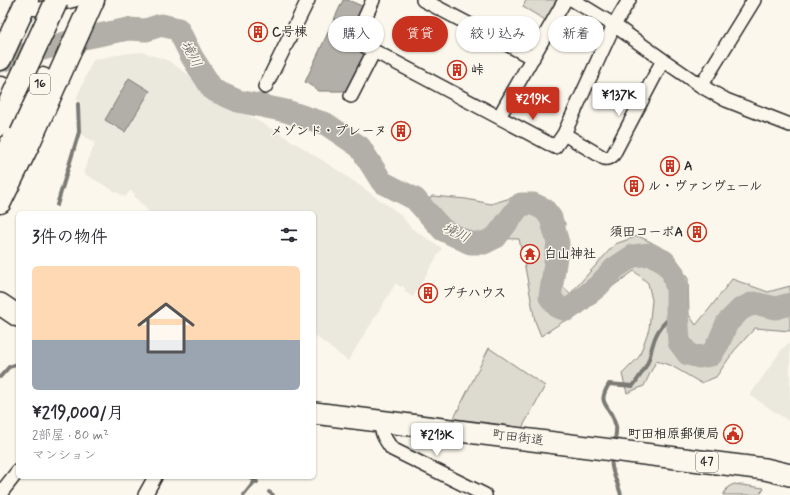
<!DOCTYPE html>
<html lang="ja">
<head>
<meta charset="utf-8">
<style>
  :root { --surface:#fff; --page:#f2f2f3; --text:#2b2b33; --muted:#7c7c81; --line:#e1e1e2; --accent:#c8321e }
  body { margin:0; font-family:Mynerve,"Klee One",sans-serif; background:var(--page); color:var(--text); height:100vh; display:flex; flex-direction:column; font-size:15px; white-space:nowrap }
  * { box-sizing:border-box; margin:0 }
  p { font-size:13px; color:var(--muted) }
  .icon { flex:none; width:22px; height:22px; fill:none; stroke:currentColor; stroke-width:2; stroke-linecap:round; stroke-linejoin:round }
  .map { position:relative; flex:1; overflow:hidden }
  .side { position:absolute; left:16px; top:211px; width:300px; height:268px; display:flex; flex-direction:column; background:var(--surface); border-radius:6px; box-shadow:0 1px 3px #0004 }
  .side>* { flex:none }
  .top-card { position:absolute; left:328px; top:16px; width:380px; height:36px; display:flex; gap:8px }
  .price { position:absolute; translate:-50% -34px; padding:0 9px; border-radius:4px; background:#fff; color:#222; font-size:13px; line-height:26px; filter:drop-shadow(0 1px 2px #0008) }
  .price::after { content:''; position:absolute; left:50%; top:24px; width:12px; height:9px; margin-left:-6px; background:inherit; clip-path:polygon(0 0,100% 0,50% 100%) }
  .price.active { background:var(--accent); color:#fff }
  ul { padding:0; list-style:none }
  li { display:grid; align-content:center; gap:8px; height:212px; padding:0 16px }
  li+li { border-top:1px solid var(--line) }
  li span { display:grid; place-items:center; height:124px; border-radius:6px; color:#555 }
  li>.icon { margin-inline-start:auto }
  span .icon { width:72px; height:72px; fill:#fffc; stroke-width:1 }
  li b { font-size:17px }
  h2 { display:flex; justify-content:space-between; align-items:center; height:48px; padding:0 16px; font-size:17px }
  .tag { padding:0 14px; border-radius:18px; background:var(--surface); box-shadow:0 1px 3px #0004; font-size:14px; line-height:36px }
  .tag.active { background:var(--accent); color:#fff }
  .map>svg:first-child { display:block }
  .built { fill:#ebe8de }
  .green { fill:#dddad0; stroke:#84827e }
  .water { fill:#b1afa7; stroke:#7b7a75 }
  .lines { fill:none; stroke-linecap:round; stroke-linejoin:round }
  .stream { stroke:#7b7a75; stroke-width:4 }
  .river { stroke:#b1afa7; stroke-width:23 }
  .minor-casing { stroke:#2b2b2b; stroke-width:16 }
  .primary-casing { stroke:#2b2b2b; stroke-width:24 }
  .trunk-casing { stroke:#2b2b2b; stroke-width:25 }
  .minor { stroke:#fbf7ec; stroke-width:13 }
  .primary { stroke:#fbf7ec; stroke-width:21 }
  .trunk { stroke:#fbf7ec; stroke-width:22 }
  .trunk-bridge-casing { stroke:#2b2b2b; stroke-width:25; stroke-linecap:butt }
  .trunk-bridge { stroke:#fbf7ec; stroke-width:22 }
  .labels { text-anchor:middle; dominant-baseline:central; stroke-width:3; stroke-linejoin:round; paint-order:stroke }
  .shield { fill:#fbf7ec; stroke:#696865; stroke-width:1 }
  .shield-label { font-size:12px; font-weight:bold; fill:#2b2b2b }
  .poi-label { font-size:13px; font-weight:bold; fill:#2b2b2b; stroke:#fbf7ec; text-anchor:start }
  .street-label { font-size:13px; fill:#2b2b2b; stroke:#fbf7ec }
  .water-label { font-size:14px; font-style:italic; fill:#5a5956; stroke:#fbf7ec }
</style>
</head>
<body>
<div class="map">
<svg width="790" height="495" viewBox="0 0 790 495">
  <rect width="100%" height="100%" fill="#fbf7ec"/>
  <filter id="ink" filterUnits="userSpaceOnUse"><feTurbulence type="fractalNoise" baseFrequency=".025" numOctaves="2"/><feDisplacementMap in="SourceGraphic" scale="8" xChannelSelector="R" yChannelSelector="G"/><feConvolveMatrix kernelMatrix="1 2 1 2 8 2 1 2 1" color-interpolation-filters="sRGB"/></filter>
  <g filter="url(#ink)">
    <!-- built -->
    <path class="built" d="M143,52L169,61L187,74L209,93L226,103L279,133L339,171L400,214L411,228L442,248L413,297L404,291L405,289L403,286L400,287L396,283L348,361L314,335V213H150L134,196L135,194L130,191L125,197L83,173L95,143L81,134V102L76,99L93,60L121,54Z
      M790,342V422L750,395L782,349Z"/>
    <!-- green -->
    <path class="green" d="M526,0H558L547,21L523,7Z
      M432,196L466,199L491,204L517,196L551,207L565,223L561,284L570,294L615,244L638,236L651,242L674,256L688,279L689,315L696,325L710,308L732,279L768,292L790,286V331L755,328L734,351L716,377L701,383L670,365L656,361L644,386L627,393L622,374L639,357L649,329L652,300L648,283L634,271L564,321L541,336L535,321L525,267L519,239L481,238L451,226L426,203Z
      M489,348L545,386L522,428L453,420Z
      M734,484L764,488L759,495H723L728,487Z"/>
    <!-- water -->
    <path class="water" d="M343,0H348L362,6L345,43L362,52L364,55L347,89L344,91H319L305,82Z
      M129,78L150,91L125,132L105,120Z"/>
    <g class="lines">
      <!-- stream -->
      <path class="stream" d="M57,205L79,132L78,104
        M0,377L9,367L18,364
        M614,445C615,439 617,432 616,426C616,426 614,421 614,420C607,402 597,404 609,384L633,386C639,377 646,369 649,359C651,354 651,349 653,344C657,329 665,321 677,312
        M612,455C609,469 618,482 621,495
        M250,477L257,482
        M269,492L273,495
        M244,495L255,481"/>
      <!-- river -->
      <path class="river" d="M0,61L79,39L128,29L146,30L161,25L178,29L192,57L213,90L238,101L286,111L326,124L360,147L382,182L415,199L443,230L470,243H484L496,237L521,204H533L544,209L551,218L558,243L550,297L558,307L567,310L576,304L598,286L615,268L633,256L650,254L664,261L673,273L677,290V312L679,342L688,354L699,357L711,355L719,342L727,323L741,309L754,303L776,308L790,304"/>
      <!-- minor casing -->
      <g class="minor-casing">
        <path id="minor" d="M373,0L358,33C357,43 366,47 374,51L555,147L564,134L614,25L629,0
          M423,0L533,58
          M573,0L614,25L663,60L701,86L726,100L790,125
          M24,6L30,8L39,9L75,0
          M701,86L754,0
          M265,87L308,0
          M351,96L374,51
          M499,117L565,0
          M564,134L604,158C608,159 610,158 613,155L663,60
          M381,422C381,434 385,439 392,449L485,495
          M0,494L18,471
          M145,495L155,477"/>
      </g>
      <!-- primary casing -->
      <g class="primary-casing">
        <path id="primary" d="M0,304L18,316
          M314,413L765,469L790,475"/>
      </g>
      <!-- trunk casing -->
      <g class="trunk-casing">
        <path id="trunk" d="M0,59L27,0
          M0,90L1,88
          M0,167L42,79
          M0,202L28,145L93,0"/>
      </g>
      <!-- minor -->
      <use href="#minor" class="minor"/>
      <!-- primary -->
      <use href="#primary" class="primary"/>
      <!-- trunk -->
      <use href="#trunk" class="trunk"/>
      <!-- trunk-bridge casing -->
      <g class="trunk-bridge-casing">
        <path id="trunk-bridge" d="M0,124L57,0"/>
      </g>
      <!-- trunk-bridge -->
      <use href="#trunk-bridge" class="trunk-bridge"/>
    </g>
  </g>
  <!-- icons -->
  <defs>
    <g id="building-ring" transform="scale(1)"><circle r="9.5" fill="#fbf7ec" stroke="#c8321e" stroke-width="1.5"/><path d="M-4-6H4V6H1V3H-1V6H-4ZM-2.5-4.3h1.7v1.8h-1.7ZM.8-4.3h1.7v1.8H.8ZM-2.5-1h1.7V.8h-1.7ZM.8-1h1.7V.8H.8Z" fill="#c8321e"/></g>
    <g id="temple-ring" transform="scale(1)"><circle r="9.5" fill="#fbf7ec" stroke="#c8321e" stroke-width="1.5"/><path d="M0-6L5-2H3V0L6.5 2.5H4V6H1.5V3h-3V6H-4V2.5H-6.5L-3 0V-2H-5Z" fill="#c8321e"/></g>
    <g id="civic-ring" transform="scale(1)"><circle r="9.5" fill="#fbf7ec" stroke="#c8321e" stroke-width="1.5"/><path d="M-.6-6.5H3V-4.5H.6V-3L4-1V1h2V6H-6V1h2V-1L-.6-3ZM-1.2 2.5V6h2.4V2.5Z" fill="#c8321e"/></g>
  </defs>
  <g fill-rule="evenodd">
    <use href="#building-ring" x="258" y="32"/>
    <use href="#building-ring" x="457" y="70"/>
    <use href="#building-ring" x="401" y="131"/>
    <use href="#building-ring" x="670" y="166"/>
    <use href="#building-ring" x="634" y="186"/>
    <use href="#building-ring" x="697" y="232"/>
    <use href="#temple-ring" x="530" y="254"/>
    <use href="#building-ring" x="428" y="293"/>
    <use href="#civic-ring" x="733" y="434"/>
  </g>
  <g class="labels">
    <!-- shield labels -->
    <g class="shield">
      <rect x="30" y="74" width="20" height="20" rx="3"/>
      <rect x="696" y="452" width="22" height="20" rx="3"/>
    </g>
    <g class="shield-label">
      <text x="40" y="84">16</text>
      <text x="707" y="462">47</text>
    </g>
    <!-- poi labels -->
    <g class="poi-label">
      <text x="272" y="32">C号棟</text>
      <text x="471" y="70">峠</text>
      <text x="387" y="131" text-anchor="end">メゾンド・プレーヌ</text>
      <text x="684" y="166">A</text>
      <text x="648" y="186">ル・ヴァンヴェール</text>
      <text x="683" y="232" text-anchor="end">須田コーポA</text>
      <text x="544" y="254">白山神社</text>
      <text x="442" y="293">プチハウス</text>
      <text x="719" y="434" text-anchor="end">町田相原郵便局</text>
    </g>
    <!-- street labels -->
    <g class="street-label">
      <text transform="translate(518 438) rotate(7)">町田街道</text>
    </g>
    <!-- water labels -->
    <g class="water-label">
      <text transform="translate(191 54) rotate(62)">境川</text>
      <text transform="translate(456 233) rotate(26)">境川</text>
    </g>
  </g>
</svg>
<b class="price" style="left:619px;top:117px">¥137K</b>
<b class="price active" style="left:533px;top:121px">¥219K</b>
<b class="price" style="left:437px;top:457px">¥213K</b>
<div class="top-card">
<a class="tag">購入</a>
<a class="tag active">賃貸</a>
<a class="tag">絞り込み</a>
<a class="tag">新着</a>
</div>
<section class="side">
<h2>3件の物件<svg class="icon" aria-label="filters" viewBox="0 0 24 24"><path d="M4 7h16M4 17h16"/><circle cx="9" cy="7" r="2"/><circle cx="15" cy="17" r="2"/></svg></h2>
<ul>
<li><span style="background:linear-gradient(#ffd9b3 60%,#9aa5b1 0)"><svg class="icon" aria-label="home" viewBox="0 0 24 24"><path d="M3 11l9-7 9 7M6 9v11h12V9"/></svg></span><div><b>¥219,000/月</b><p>2部屋 · 80 m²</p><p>マンション</p></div></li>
</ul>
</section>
</div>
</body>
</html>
